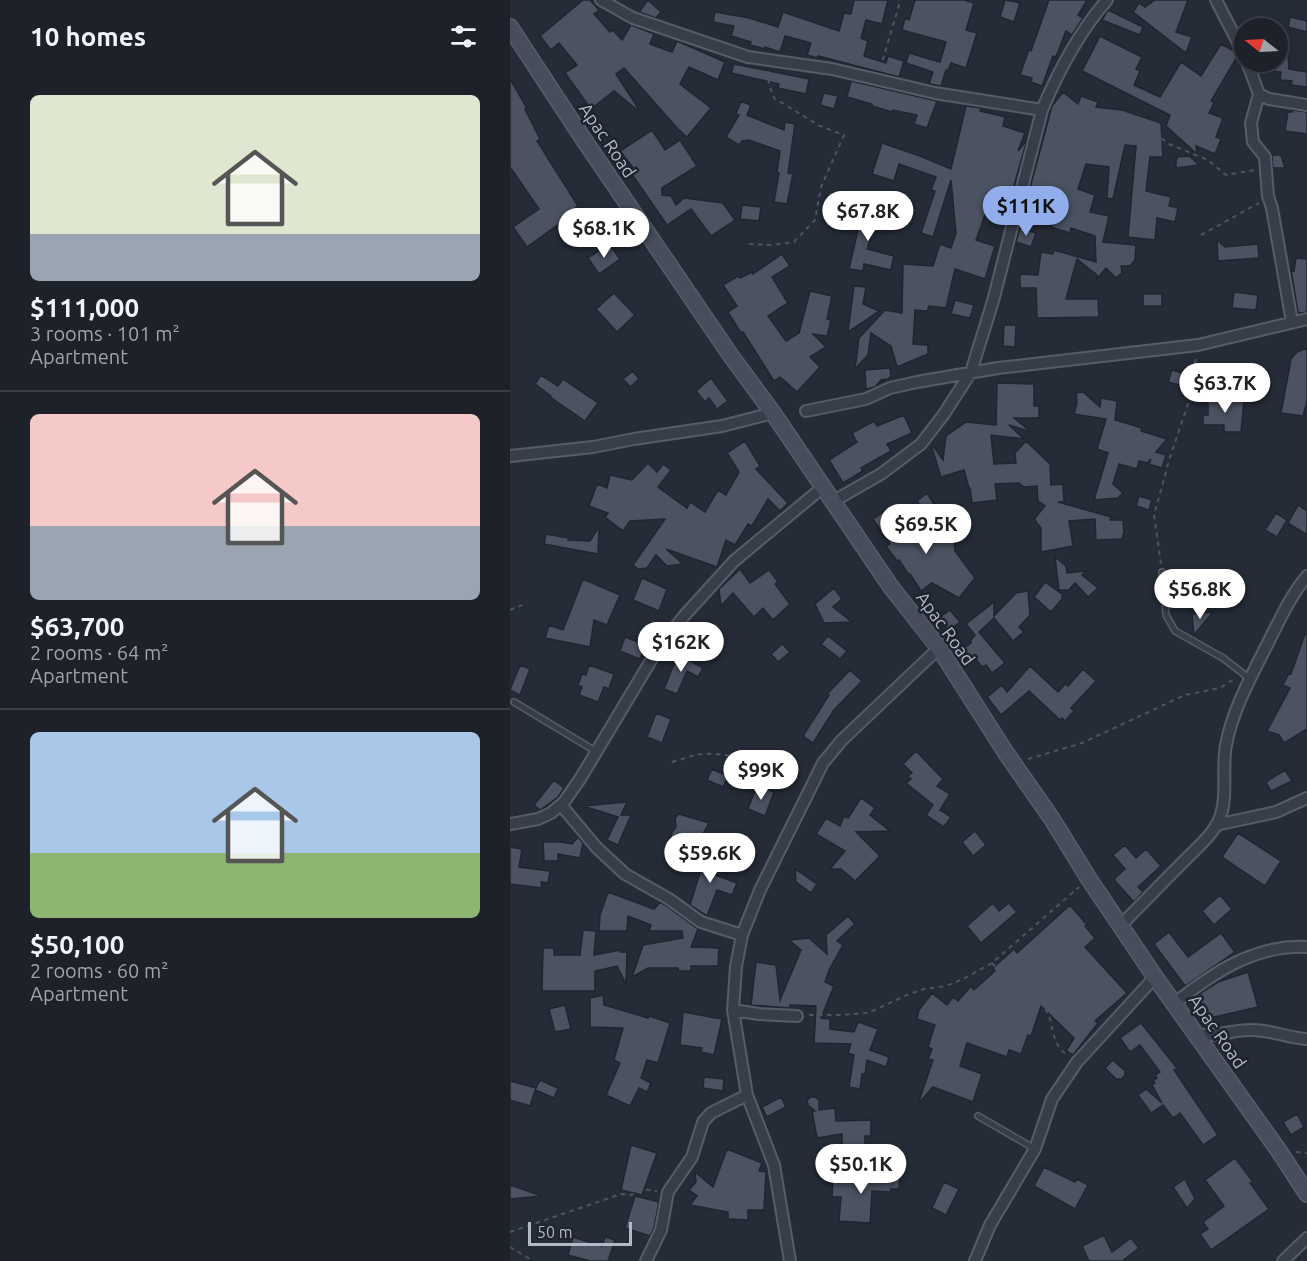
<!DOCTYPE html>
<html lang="en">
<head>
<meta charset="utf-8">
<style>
  :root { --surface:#1c212a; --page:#252932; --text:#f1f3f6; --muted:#a0a3a8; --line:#3a3e47; --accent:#92adec }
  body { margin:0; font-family:Ubuntu,sans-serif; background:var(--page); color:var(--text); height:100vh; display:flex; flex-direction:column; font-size:22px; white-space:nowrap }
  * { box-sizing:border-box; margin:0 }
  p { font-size:20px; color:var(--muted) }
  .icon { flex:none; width:33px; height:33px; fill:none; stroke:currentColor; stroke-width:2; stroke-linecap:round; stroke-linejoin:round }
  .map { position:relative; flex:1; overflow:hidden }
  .panel { display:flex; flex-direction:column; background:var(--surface); width:510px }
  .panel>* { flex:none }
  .needle { width:39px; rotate:288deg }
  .controls { position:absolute; left:724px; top:18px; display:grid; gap:12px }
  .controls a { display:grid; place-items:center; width:54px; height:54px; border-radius:50%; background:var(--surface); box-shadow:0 6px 24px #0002,0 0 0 2px var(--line); font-size:30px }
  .scale { position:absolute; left:18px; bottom:15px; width:104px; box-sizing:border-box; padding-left:6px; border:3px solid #b4b9c5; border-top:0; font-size:16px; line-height:21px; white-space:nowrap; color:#b4b9c5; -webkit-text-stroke:4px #1e232e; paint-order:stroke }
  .price { position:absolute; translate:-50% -51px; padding:0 14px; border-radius:21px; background:#fff; color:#222; font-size:20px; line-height:39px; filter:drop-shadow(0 2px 3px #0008) }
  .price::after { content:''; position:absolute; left:50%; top:36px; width:18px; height:14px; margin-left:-9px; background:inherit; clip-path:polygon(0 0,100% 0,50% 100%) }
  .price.current { background:var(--accent); color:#111 }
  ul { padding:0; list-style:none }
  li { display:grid; align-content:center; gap:12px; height:318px; padding:0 30px }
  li+li { border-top:2px solid var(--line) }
  li span { display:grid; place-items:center; height:186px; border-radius:9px; color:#555 }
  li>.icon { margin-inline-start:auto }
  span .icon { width:108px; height:108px; fill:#fffc; stroke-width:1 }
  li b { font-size:26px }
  h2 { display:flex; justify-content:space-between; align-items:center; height:72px; padding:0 30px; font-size:26px }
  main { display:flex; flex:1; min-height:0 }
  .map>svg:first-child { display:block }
  .building { fill:#4b5261; stroke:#202530; stroke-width:1.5 }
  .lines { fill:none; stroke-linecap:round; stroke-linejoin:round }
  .lane-casing { stroke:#575c67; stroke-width:8 }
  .street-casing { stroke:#575c67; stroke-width:14 }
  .secondary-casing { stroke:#575c67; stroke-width:18 }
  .path { stroke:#49575b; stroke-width:2; stroke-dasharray:4.5 4.5; stroke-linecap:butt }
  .lane { stroke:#383e49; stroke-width:5 }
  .street { stroke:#383e49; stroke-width:10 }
  .secondary { stroke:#474d5c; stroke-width:15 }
  .labels { text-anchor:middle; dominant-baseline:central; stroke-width:5; stroke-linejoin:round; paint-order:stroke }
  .street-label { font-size:18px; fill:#b4b9c5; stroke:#1e232e }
</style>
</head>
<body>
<main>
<section class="panel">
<h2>10 homes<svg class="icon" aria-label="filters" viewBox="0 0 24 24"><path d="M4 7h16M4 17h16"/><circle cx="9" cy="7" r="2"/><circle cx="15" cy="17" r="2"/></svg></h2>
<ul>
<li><span style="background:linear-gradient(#dfe7d0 75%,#9aa5b1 0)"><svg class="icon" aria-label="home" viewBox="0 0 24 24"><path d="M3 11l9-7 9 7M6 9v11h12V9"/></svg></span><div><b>$111,000</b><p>3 rooms · 101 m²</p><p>Apartment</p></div></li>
<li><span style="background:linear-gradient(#f6c9c9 60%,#9aa5b1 0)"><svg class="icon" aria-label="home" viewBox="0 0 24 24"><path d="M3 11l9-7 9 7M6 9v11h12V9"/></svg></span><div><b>$63,700</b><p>2 rooms · 64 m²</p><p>Apartment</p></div></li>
<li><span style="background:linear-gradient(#a9c7e8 65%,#8fb573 0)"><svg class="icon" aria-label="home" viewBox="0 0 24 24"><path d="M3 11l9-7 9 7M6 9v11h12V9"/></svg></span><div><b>$50,100</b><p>2 rooms · 60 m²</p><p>Apartment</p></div></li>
</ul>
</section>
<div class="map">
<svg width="797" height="1261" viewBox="0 0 797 1261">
  <rect width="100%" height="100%" fill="#252c38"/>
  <!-- building -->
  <path class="building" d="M73,0H80L89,10L84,14L100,32L103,30L112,40L121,25L144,34L140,44L162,52L167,41L215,62L208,80L179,67L170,84L201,108L177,137L168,129L114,68L106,74L128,108L126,109L104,91L81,109L55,73L67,65L49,43L41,50L30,36Z
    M138,0L151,12L146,18L129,12Z
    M344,0H378L372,24L356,20L351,38L358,41L354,56L376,63L378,56L394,61L389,77L308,56L307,58L297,55L301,43L275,36L270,52L255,47V49L240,45L241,42L221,36L224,26L203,22L205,12L239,18L268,27L273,12L329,31L334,13L341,14Z
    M405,0H454L464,3L456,30L467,33L456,68L441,63L438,71L436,70L431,86L419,84L423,72L396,63L399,53L430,62L436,42L392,30L395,18L399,20Z
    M495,0L510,3L504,22L490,17Z
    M539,0H577L568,15L573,18L562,35L556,31L546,57L543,56L532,86L521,82L522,78L510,75L519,49L521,51Z
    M645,0H678L666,32L682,37L676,53L623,12L629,3L635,7Z
    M598,10L633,27L630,35L592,20Z
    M780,17L797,21V32L778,27Z
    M590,36L632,57L626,69L630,71L624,85L650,97L671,62L691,76L711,44L724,51L727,57L701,101L704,103L699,113L713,118L706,137L711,139L705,154L686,146L687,154L656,126L660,115L572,71Z
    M768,38H777L779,69L797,72V87L781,85L782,81L770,80L771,72H766L756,62H768Z
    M224,64L299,79L296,94L268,88L269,84L221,73Z
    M0,79L17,108L15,109L30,139L27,141L68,206L51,218L53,221L17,247L3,227L29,209L0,167Z
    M341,81L427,101L417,128L404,124L407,115L383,110L382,112L362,106V104L337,97Z
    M553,92L568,104L571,96L588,102L586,107L612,110L651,123L653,157H640L636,191L661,197L659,206L668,208L665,222L647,218L645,240L618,237L626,146L615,145L603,199L597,198L599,167L576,164L568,189L585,195L580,212L599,216L593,242L626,245L625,260L620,266H611L612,273L606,278L596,268L587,279V275L567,259L556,299H588L589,317L527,318L526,288H510V274L528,275L531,252L543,254L544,250L586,262L585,236L561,228L560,233L541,227L548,208L534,209L532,192L520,188L542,106Z
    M314,93L328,96L324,109L310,105Z
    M231,101L241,105L237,115L274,130L275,122L285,124L278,173L283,174L277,204L264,202L269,173H267L270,151L239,140L232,141L229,145L216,137L229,115L226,114Z
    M456,106L471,108L470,111L495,117L493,126L515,133L508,151L517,140L499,203L481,198L466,240L485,246L475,279L445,269L436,308L419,306L417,311L405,310L403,344L418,345V354L387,367L381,346L361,333L358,355L345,369L349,338L375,310L392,313L393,264L423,266L430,244L441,248L446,233L441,180L423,237L411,233L425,191L421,190L426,177L389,164L384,181L362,174L372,143L410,156L441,169Z
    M782,110L797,112V134L775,131L778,112H782Z
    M142,130L155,150L170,140L187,166L152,188V195L161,196L166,205L174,198L213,203L225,220L201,236L181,209L157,225L121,173L125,170L110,151Z
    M762,155H771L775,168H763Z
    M679,156L689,165L666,168V160L668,157Z
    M355,202L371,207L357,249L384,256L381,270L354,264L353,271L339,269L348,230L346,229Z
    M232,205L251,207L249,221L230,219Z
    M510,228L526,233L521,247L506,242Z
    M707,240L715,247L748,244L749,258L708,261Z
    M99,244L110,259L89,274L78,258Z
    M272,254L280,266L262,277L278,303L258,316L276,341L289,333L300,291L322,296L317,319L321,320L317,336L303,334L316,347L300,357L310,367L287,392L270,377L264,381L233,332L231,333L218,312L227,306L213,285L228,276L230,278L242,272L243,274Z
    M786,258L797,259V312L791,313L788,312L781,270L784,271Z
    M344,286L356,287L353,304L369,311L338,332Z
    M724,292L748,295L746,310L722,308Z
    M104,293L125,315L107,332L86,309Z
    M633,294H652V306H633Z
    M445,300L464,305L460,318L441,314Z
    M494,325H506L505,347L493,346Z
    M797,348V401L793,416L771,413L781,359L787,352Z
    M380,368L381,376L378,379L371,380L365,387L356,389L355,370Z
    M662,370L672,373L669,385L658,382Z
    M123,371L129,379L120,387L113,379Z
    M31,375L48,386L53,379L88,403L75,421L40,397L41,396L25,384Z
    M201,378L218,401L207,409L199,398L195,402L186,391Z
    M487,383L524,384V406H529V418H504L521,432L499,425L514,439L481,435L484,464L506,463L505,453L516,441L540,464L541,485L553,484L554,502H548L601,517L600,520H613L614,532L612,539L586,540L585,519L559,521L563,546L531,552V528L526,522L525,518L535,506L528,501L527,486L514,487L509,483L485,484L487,500L462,503L460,488H459L454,470L431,477L422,448L424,447L433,460L436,436L456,422L486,425Z
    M573,392L590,407L591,398L607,401L605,420L632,428L631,431L657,439L646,452L656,455L652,468L639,464L641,459L637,463L629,461L627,469L609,464L603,484L613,493L608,498L584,500L598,453L587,449L596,419L564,414L567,403L566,393Z
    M698,399L734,400L731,432H714V425H693V415H698Z
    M394,415L402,433L377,444L381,451L351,468L353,471L333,483L319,460L347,442L342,433L364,421L367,426Z
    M235,441L250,466L246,469L278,503L270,511L258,499L242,526L238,524L225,545L216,540L207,567L156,549L173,564L157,566L146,555L137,568L128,569L123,565L155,519L120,521L113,531L95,517L98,513L79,506L87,484L97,488L100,475L122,480L138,463L147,472L153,464L161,470L148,487L177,508L180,502L195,512L208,490L216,495L229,472L217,453Z
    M417,493L429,512L419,519L407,501Z
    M629,496L642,500L639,510L626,506Z
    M788,505L797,511V535L778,523Z
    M380,507L399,535L402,532L438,527L444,536L445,551L465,578L449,598L422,583L411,591L400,574L399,575L389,560L387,561L376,546L380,544L363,519Z
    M766,513L777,520L767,537L755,530Z
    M89,527L88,554L34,544L36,534L59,538L58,540L80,541Z
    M545,557L556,566L557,573L576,571L572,575L588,588L578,597L565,583L559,590H549Z
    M230,569L240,583L259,570L268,582L265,584L280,604L263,620L253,608L244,617L223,593L211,606L209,589Z
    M132,578L157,589L149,611L123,600Z
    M73,579L110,595L97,625L84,620L80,647L35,638L39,625L53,630Z
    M535,582L552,594V599L541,612L524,597Z
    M324,588L332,599L323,607L342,622L314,623L305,604Z
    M518,591L520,615L509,627L514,632L503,641L484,618L469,632L495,663L482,673L476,665L472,667L464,657L455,663L448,652L461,643V640L465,635L456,624L484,602V616L506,593Z
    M440,610L450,622L439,631L429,618Z
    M703,612L684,635L682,614Z
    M795,634H797V729L774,743L769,735L757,731L780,688L773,685L779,673L781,674Z
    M318,636L337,651L330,659L311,644Z
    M115,637L136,645L130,659L110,651Z
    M272,644L280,652L268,662L261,654Z
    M168,654L193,668L188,677L177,671L167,694L154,689Z
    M10,665L20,669L10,695L0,690Z
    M79,665L104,674L99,689L94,687L88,702L69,695L72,687L68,685L72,674L76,675Z
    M520,666L548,692L555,684L558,686L573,669L586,681L561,708L564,711L555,721L552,718L550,720L519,691L491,715L477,697L492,685L497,692Z
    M340,670L352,681L324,710L303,743L293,736L319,695L317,694Z
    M146,713L161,719L152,743L137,737Z
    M406,751L433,779L427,786L440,794L430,810L441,817L434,827L416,815L423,805L396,783L401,779L398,776L402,773L393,764Z
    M202,769L218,776L213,787L197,780Z
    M775,770L782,781L761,791L756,782Z
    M44,780L54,788L48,797L30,810L24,805Z
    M247,785L264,792L255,816L238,809Z
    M351,798L365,808L360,815L380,831L346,832L370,856L345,881L331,869H320L335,851L306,834L316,818L330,826L334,816L338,818Z
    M117,802L111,815H121L108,845L97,840L108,817L73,806Z
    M169,814L199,823L178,861L160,858L164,846L159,845L162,832L166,827L165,818Z
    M465,831L476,845L463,856L452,842Z
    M728,833L771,861L755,886L712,857Z
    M68,837L73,843L70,858L48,854V861H34L33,842H51L62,844Z
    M615,845L626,858L636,849L651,866L628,887L633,892L624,902L605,881V878L615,869L603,855Z
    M0,847L12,849L9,867L40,871L38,883L31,882L32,888L0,884Z
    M198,847L212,858L200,873L227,883L222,895L207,890L197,916L180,905Z
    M285,869L307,884L301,893L286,882Z
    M98,892L144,909L150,902L155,905L188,929L181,947L209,948L208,966H181V971H169L168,968H138L122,977L133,945L173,938L172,931H139L141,925L118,916L117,931H89L90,915Z
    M710,895L722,909L704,925L692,911Z
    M483,903L489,911L499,903L507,912L471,943L457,926Z
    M560,905L577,925L575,926L585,938L575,947L617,993L585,1021L588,1023L563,1055L556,1051L564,1038L531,1006L521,1036L518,1035L511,1054L499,1050L497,1057L457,1043L450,1066L472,1074L463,1102L423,1087L408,1104L423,1060L418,1059L422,1049L418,1047L425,1025L407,1019L409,1010L422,993L437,1005L443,997L448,1001L461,986L464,990L485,971L483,968L504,949L507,953Z
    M338,916L345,924L327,941L333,945L319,970L315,982L324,986L311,1018L320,1019V1029L344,1032L348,1022L368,1029L360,1050L379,1057L376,1067L357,1060L355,1074H352L350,1089L339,1087L344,1055L338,1053L341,1044L304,1043L306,1006L280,1005V1008L241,1005L246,962L266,965L270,1000L291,950L279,940L299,938L317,954L316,935Z
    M73,930L86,931L84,955L110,950V952H117L116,984L107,966L85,971V991H32L33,948H44V955H70Z
    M659,932L678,957L711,933L725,952L675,986L644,944Z
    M738,972L748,1007L700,1018L686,996L708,982Z
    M93,995L94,1005L138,1018L139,1016L160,1023L148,1063L137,1060L131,1078L141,1083L137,1092L129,1088L120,1106L96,1095L110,1063L104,1060L113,1028L80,1027V998Z
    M55,1005L61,1029L45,1032L39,1009Z
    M173,1012L212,1019L204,1055L191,1052L192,1048L170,1045Z
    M631,1023L667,1068L664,1070L708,1135L693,1145L670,1113L663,1118L653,1105L641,1113L628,1095L636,1089L652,1103L642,1085L645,1083L643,1081L647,1078L645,1075L650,1072L630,1045L620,1052L610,1038Z
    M603,1060L615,1071V1075L612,1079H606L595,1068Z
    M194,1077L214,1079L213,1091L193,1088Z
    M30,1080L48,1088L44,1098L25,1090Z
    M0,1081L26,1088L20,1106L0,1100Z
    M271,1097L276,1107L257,1117L252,1107Z
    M300,1097H305L309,1100V1110L325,1108L326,1121L361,1120V1136H355V1149H332V1134L307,1138L302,1111H305L298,1105L297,1101Z
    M787,1114L794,1127L781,1135L773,1122Z
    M121,1145L147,1153L132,1195L111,1190Z
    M217,1149L252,1163L249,1171L256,1172L254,1210H238V1220L218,1219V1212L180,1205L187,1196L179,1190L186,1182L185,1172L203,1187Z
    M725,1158L743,1182L740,1183L759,1209L701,1250L690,1234L698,1229L693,1222L714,1206L695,1180Z
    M534,1167L565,1182L567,1179L578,1185L565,1209L524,1186Z
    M355,1173L390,1176L389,1189H381V1192L362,1191L360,1223L329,1221L331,1197H322L323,1177L355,1178Z
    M675,1179L685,1199L677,1208L663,1187Z
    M434,1182L449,1189L436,1215L422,1208Z
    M0,1185L32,1196L0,1199Z
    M125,1196L149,1202L144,1228L140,1236L115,1228Z
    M594,1235L602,1252L621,1238L629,1248L612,1261H579L572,1246Z
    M63,1237L92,1246L95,1237L105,1240L98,1261H80L58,1255Z"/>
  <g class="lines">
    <!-- lane casing -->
    <g class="lane-casing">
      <path id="lane" d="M652,572L656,615L665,631L713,658L740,679
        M4,702L87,752
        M468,1116L525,1149"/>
    </g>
    <!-- street casing -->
    <g class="street-casing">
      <path id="street" d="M91,0L123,18L238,57L322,69L425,93L532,110
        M706,0L735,56
        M737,62L749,94L759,99L797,105
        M749,94L741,123L743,142L755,157L758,196L762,208L782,322
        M296,411L356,399L380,388L407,382L488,368L688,345L797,319
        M0,456L83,447L124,439L212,426L263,413
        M322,502L371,474L411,444L434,414L461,372L483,301L532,110C548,72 570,31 597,0
        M51,805L87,848L115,874L159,899L191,922L232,935
        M0,824L28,819L41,813L54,802L70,779L146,652L174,616L224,561L312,488
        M706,825L766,812L797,798
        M610,926C632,904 653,882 675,860C685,850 698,839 706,826C720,803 711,770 716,745C723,708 743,673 760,639C771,617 781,595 797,576
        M665,1003C703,973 745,944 797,947
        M223,1010L249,1014L287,1016
        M686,1034C704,1038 722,1030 739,1030C759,1029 777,1038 797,1039
        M136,1261L151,1230L158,1192L182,1157L193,1122L201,1113L237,1095
        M280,1261L264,1165L237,1095L223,1010L226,967L232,935L250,890L313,763L332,740L429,648
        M465,1261L480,1225L525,1149L542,1099L567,1062L645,977
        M773,1261L797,1238"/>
    </g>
    <!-- secondary casing -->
    <g class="secondary-casing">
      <path id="secondary" d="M0,27L72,137L221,356L263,413L381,587L429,648L496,753L542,819L579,879L645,977L769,1151L797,1194"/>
    </g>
    <!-- path -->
    <path class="path" d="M370,69L390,2L388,0
      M644,133L659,144L698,160L716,175L745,170
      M691,235L749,203
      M239,244L262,245L284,242L305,220L311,187L334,135L310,126L264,98L259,85L258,71
      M651,564L644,515L660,457L679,401L686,357
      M0,610L17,603
      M518,759L572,743L675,695L710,688L724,679
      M162,762C170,760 178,757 185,755C220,749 259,767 290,779
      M482,963C490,972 497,984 507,992C515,998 525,997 532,1005C547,1021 537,1040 557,1055
      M299,1015H331L358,1013L397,995L414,989L436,986L455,978L482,963L569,887
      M786,1152L797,1153
      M0,1232L111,1194L121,1195L132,1189L147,1191
      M0,1247L23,1261"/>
    <!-- lane -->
    <use href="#lane" class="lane"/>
    <!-- street -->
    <use href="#street" class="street"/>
    <!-- secondary -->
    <use href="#secondary" class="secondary"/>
  </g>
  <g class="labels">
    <!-- street labels -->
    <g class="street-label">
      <text transform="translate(98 140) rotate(56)">Apac Road</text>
      <text transform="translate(436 628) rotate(54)">Apac Road</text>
      <text transform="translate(708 1031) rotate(55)">Apac Road</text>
    </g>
  </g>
</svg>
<div class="controls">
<a><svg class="needle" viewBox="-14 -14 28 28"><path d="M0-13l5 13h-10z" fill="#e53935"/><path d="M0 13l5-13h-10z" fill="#a0a3a8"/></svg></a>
</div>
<div class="scale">50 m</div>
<b class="price current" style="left:516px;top:237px">$111K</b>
<b class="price" style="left:358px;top:242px">$67.8K</b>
<b class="price" style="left:94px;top:259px">$68.1K</b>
<b class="price" style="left:715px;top:414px">$63.7K</b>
<b class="price" style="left:416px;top:555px">$69.5K</b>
<b class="price" style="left:690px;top:620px">$56.8K</b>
<b class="price" style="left:171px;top:673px">$162K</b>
<b class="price" style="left:251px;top:801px">$99K</b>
<b class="price" style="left:200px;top:884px">$59.6K</b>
<b class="price" style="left:351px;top:1195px">$50.1K</b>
</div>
</main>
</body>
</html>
